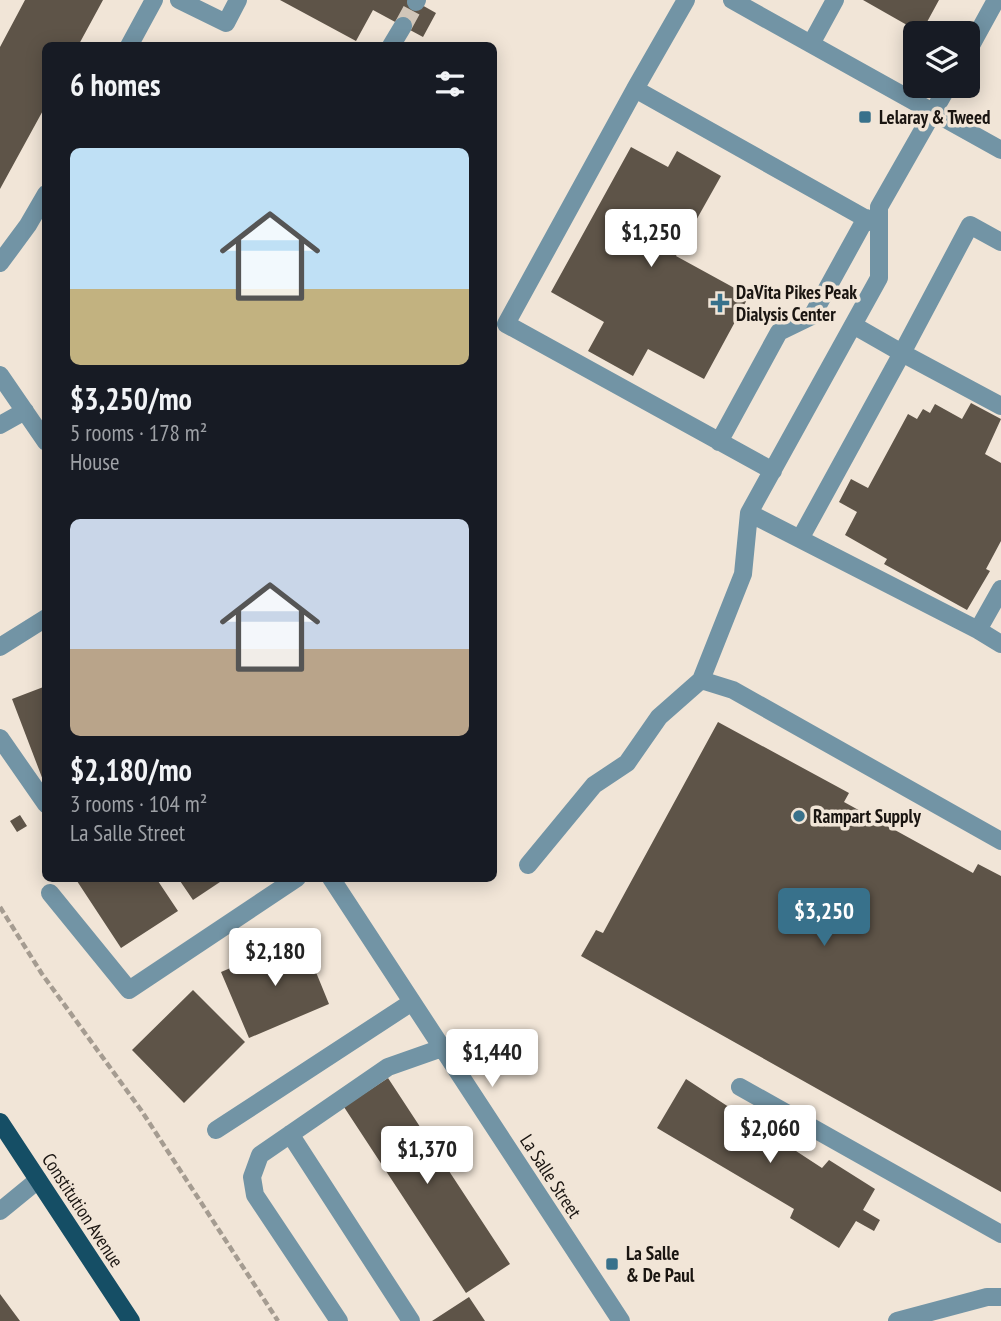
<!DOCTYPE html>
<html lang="en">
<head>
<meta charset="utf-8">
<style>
  :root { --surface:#171b24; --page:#20242c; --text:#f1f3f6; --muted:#9ea1a6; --accent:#38718b }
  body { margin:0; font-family:"PT Sans Narrow",sans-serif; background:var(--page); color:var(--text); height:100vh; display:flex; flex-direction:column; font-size:26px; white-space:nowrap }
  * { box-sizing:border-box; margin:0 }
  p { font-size:23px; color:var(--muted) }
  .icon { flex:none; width:38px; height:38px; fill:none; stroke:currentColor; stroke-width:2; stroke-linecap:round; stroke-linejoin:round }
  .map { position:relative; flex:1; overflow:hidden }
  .panel { position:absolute; left:42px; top:42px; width:455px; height:840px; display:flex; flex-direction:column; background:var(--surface); border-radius:10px; box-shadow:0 4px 18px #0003 }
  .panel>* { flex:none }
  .controls { position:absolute; left:903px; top:21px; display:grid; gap:14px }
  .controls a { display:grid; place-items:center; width:77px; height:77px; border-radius:10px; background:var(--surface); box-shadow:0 4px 18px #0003; font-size:35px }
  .price { position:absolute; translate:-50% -60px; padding:0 16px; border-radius:7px; background:#fff; color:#222; font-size:23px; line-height:46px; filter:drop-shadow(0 2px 4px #0008) }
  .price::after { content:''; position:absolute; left:50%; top:42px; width:21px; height:16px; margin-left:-10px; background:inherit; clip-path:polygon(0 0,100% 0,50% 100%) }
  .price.current { background:var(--accent); color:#fff }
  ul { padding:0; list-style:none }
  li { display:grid; align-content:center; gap:14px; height:371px; padding:0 28px }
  li span { display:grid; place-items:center; height:217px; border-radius:10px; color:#555 }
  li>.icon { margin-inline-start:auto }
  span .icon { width:126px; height:126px; fill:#fffc; stroke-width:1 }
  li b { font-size:30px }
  h2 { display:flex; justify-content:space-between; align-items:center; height:84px; padding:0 28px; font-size:30px }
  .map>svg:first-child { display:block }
  .building { fill:#5e5448 }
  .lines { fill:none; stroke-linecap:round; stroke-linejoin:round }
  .minor-tunnel { stroke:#d1c6b9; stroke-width:18; stroke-dasharray:18 9; stroke-linecap:butt }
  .path { stroke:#a59c91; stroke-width:4.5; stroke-dasharray:7 3.5; stroke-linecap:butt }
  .minor { stroke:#7294a5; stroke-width:18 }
  .major { stroke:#154e65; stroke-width:18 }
  .poi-dot { fill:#38718b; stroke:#f1e5d7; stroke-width:2.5 }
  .labels { text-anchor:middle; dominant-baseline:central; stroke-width:7; stroke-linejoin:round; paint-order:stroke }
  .poi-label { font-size:19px; font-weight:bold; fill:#1a1511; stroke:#f1e5d7; text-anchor:start }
  .street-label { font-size:19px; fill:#1a1511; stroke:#f1e5d7 }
</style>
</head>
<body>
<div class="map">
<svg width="1001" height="1321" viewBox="0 0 1001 1321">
  <rect width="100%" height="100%" fill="#f1e5d7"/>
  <!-- building -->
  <path class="building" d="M25,0H103L78,46H46V105L0,189V47Z
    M280,0H413L436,13L423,37L373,10L356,41Z
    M863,0H939L921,33Z
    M631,147L668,167L677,151L721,176L676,256L749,296L704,379L648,349L633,376L588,351L604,322L551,292Z
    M971,403L1001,419L985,454L1001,463V541L986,569L990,571L967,610L884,564L887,559L845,535L857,512L839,502L851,479L868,488L908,414L917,419L923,409L930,413L935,404L962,419Z
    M46,686V788L12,699Z
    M718,722L849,793L844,802L973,873L978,864L1001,876V1192L581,956L596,930L603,933Z
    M20,815L27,826L17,832L10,821Z
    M75,878H156L178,911L121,948Z
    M178,878H226L193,900Z
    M302,938L329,1004L249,1038L221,972Z
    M193,990L245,1042L184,1103L132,1050Z
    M388,1078L510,1264L466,1293L344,1107Z
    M686,1079L822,1168L829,1160L875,1189L863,1210L880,1220L874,1231L856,1221L839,1248L790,1218L794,1209L657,1128Z
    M0,1294L20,1321H0Z
    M469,1297L485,1321H432Z"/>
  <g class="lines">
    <!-- minor-tunnel -->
    <path class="minor-tunnel" d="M403,26L416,2"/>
    <!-- path -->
    <path class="path" d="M0,907L42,974L141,1110L278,1321"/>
    <!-- minor -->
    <path class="minor" d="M179,0L226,23L238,0
      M686,0L635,89L879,226
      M732,0L1001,150
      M416,2L417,0
      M811,44L835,0
      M129,46L154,0
      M391,46L403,26
      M968,51L996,0
      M635,89L506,324L773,471
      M0,263L28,225L46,194
      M853,325L902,353L970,225L1001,242
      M0,375L46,442
      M0,425L25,411
      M719,442L779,332L812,316L866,218
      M749,513L978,630
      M800,539L902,353L1001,406
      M1001,589L978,630L1001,644
      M0,647L46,618
      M701,680L743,574L749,513L879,278V207L948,86
      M0,738L46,804
      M528,865L594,785L627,763L659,717L701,680L733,690L1001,841
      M331,878L621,1321
      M50,893L129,990L297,878
      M740,1087L1001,1234
      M216,1130L412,1002
      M290,1134L411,1321
      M0,1211L38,1180
      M339,1321L255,1195L252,1177L260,1155L388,1067L442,1048
      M897,1321L987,1297H1001"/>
    <!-- major -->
    <path class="major" d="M0,1122L131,1321"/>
  </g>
  <!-- markers -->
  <g class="poi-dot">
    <rect x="858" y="110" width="14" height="14" rx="3.5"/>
    <path d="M716.5 292.5h7v7h7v7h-7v7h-7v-7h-7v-7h7z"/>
    <circle cx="799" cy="816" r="7"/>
    <rect x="605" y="1257" width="14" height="14" rx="3.5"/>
  </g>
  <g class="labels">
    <!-- poi labels -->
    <g class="poi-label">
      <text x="879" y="117">Lelaray &amp; Tweed</text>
      <text x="736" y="292">DaVita Pikes Peak<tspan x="736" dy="22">Dialysis Center</tspan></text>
      <text x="813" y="816">Rampart Supply</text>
      <text x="626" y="1253">La Salle<tspan x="626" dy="22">&amp; De Paul</tspan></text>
    </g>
    <!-- street labels -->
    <g class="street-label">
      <text transform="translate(551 1176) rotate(57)">La Salle Street</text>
      <text transform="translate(83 1210) rotate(57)">Constitution Avenue</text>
    </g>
  </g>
</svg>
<div class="controls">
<a><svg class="icon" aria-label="layers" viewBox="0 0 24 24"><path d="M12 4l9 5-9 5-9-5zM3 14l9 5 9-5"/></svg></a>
</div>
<b class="price" style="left:651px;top:269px">$1,250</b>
<b class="price current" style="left:824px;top:948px">$3,250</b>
<b class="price" style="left:275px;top:988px">$2,180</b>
<b class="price" style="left:492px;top:1089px">$1,440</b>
<b class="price" style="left:770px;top:1165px">$2,060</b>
<b class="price" style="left:427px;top:1186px">$1,370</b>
<section class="panel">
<h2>6 homes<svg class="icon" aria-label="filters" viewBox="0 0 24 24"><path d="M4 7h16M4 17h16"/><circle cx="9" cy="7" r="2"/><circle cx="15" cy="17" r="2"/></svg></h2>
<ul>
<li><span style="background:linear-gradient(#bfe0f5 65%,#c2b280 0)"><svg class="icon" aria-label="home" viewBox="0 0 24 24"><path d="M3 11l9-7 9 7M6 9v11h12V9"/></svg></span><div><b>$3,250/mo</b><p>5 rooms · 178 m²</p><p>House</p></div></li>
<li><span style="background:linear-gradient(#c9d6e8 60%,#b9a48a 0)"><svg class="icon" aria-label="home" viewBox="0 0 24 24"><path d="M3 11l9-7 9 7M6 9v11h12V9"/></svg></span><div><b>$2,180/mo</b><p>3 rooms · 104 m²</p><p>La Salle Street</p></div></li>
</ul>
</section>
</div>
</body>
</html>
